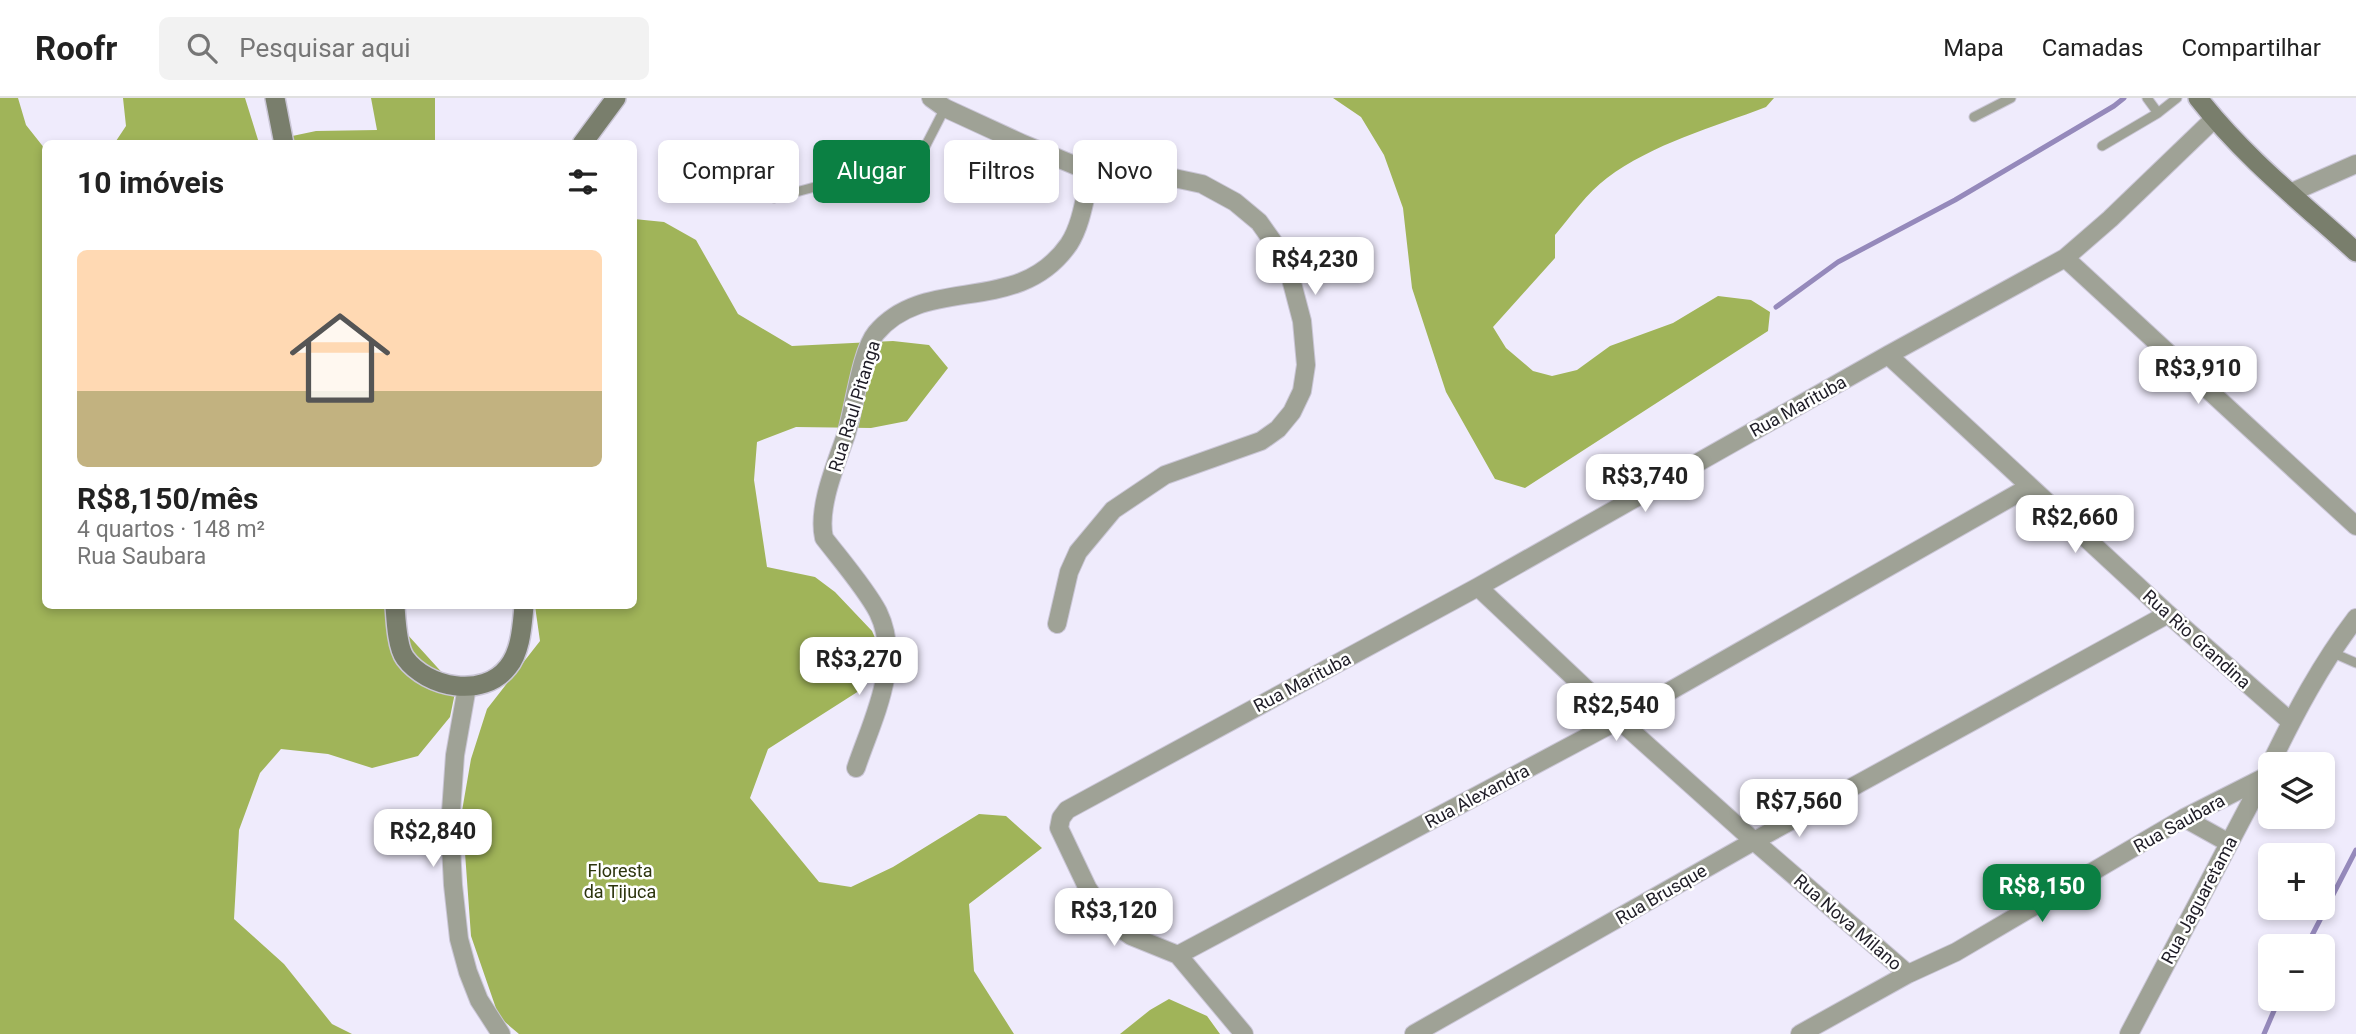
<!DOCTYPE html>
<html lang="pt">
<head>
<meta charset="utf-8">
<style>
  :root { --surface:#fff; --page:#f2f2f2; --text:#222; --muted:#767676; --line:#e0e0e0; --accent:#0b8043 }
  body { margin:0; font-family:Roboto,sans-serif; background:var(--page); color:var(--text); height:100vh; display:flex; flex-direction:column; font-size:26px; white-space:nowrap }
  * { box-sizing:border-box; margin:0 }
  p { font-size:23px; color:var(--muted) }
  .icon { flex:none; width:38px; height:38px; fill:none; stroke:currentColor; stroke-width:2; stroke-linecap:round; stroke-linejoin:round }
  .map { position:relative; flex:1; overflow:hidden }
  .sheet { position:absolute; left:42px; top:42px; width:595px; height:469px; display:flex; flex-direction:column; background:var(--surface); border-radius:10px; box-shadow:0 4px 10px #0003 }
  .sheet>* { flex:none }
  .top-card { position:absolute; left:658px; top:42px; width:665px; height:63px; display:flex; gap:14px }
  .fabs { position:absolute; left:2258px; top:654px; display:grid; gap:14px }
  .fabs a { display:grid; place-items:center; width:77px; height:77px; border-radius:10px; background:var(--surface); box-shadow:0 4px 10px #0003; font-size:35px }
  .price { position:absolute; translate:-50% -60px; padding:0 16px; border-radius:14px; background:#fff; color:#222; font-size:23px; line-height:46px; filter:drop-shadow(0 2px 4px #0008) }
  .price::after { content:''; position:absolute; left:50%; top:42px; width:21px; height:16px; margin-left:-10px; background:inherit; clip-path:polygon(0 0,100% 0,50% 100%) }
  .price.current { background:var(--accent); color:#fff }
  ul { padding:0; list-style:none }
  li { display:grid; align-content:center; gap:14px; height:371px; padding:0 35px }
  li+li { border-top:2px solid var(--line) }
  li span { display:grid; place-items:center; height:217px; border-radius:10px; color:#555 }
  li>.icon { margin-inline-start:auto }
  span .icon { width:126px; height:126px; fill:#fffc; stroke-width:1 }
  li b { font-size:30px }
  h2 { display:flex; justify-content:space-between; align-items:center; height:84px; padding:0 35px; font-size:30px }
  .chip { padding:0 24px; border-radius:10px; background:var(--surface); box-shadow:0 4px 10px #0003; font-size:24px; line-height:63px }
  .chip.current { background:var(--accent); color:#fff }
  header { display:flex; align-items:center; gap:42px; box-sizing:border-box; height:98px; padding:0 35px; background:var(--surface); border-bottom:2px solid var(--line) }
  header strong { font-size:33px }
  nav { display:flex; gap:38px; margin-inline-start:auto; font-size:24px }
  .search { width:490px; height:63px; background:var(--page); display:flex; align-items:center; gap:18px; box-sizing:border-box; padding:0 24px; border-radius:10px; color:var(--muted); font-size:26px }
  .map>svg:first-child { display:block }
  .forest { fill:#a0b459 }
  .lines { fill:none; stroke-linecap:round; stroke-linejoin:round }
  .stream { stroke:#9589bb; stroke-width:5 }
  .service-casing { stroke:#cac6d6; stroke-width:11 }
  .minor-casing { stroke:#cac6d6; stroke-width:20 }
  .secondary-casing { stroke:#cac6d6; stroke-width:22 }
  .service { stroke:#9fa296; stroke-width:9 }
  .minor { stroke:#9fa296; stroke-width:18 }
  .secondary { stroke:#797e6c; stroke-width:19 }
  .labels { text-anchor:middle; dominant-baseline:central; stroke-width:5; stroke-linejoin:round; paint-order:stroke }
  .street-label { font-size:18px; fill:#1f1d27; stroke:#fff }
  .park-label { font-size:18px; fill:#2d350e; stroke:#fff }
</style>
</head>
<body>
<header>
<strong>Roofr</strong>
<div class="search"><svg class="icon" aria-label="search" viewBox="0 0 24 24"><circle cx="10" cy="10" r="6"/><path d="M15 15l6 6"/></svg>Pesquisar aqui</div>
<nav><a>Mapa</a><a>Camadas</a><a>Compartilhar</a></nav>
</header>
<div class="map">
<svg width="2356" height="936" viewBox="0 0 2356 936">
  <rect width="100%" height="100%" fill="#efebfc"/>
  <!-- forest -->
  <path class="forest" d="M0,0H18L26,27L45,51L46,508H386L387,514L456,590L450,619L418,658L372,670L328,656L281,651L260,675L239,732L234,821L284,866L332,926L352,936H0Z
    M123,0H245L259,45L316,33L377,32L371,0H435V45L114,46L126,28Z
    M1333,0H1774L1766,9C1714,29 1652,46 1607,80C1587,95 1571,118 1555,137V160L1493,229L1506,250L1533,273L1552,278L1577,272L1610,248L1673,225L1718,198L1751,202L1770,214L1768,233L1525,390L1495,381L1446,294L1412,190L1403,110L1384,57L1361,19Z
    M634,121L664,124L696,142L738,216L792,248L893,243L929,247L948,270L907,323L871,330L796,329L757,344L754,382L767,469L815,479L835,494L872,533L882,556L862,591L768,651L750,700L819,784L851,789L893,769L979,716L1006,718L1042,750L969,806L974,873L1014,936H519L499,919L471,838L462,713L471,661L487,611L540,543L535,508H634Z
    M1169,901L1207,918L1220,936H1120L1150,912Z"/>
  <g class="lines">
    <!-- stream -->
    <path class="stream" d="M1776,209L1838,164L1955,102L2114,8L2124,0
      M2306,849L2356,752
      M2264,936L2279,901"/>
    <!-- service casing -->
    <g class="service-casing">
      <path id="service" d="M2158,15L2177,0
        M1974,19L2011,0
        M2102,48L2158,15L2147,0
        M774,100L822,87L885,73L910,65L926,47L945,10
        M2331,554L2356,565"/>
    </g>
    <!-- minor casing -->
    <g class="minor-casing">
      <path id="minor" d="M931,0L945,10L1021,45L1091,74L1174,80L1202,86L1235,104L1259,124L1286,162L1302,223L1306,267L1302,293L1292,314L1278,331L1261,343L1165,377L1113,412L1078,454L1069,474L1057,526
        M2290,95L2356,66
        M2065,160L2356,428
        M1888,257L2168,516L2291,624
        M1478,489L1619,622L1754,743L1908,876
        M467,589L455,657L450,728L453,787L459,841L468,874L479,902L501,936
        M2270,667C2295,615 2321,566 2356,520
        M856,670C872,622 903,565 878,514C866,491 841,462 824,440C817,410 836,366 846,337C854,312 861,253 876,235C926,175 1018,220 1069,146C1082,126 1085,97 1091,74
        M2184,720L2229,745
        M1178,857L1619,622L2029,389
        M1244,936L1178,857L1131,838L1111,824L1088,791L1059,730L1061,720L1067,712L1478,489L1888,257L2065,160L2110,121L2214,21
        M1414,936L1754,743L2168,516
        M1800,936L1908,876L1956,854L2184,720L2265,679
        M2129,936L2264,679"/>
    </g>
    <!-- secondary casing -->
    <g class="secondary-casing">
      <path id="secondary" d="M275,0L284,46
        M2198,0C2243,58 2302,105 2356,154
        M582,46L616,0
        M395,508C396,521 397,549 405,560C427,590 483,601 508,569C521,553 522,528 524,508"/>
    </g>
    <!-- service -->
    <use href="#service" class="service"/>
    <!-- minor -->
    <use href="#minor" class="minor"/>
    <!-- secondary -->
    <use href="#secondary" class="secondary"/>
  </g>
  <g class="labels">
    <!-- street labels -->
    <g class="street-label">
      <text transform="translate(854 308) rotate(-73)">Rua Raul Pitanga</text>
      <text transform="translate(1798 308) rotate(-29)">Rua Marituba</text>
      <text transform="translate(2197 541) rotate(42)">Rua Rio Grandina</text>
      <text transform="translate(1302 584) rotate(-28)">Rua Marituba</text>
      <text transform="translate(1477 698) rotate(-28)">Rua Alexandra</text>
      <text transform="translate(2179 725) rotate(-29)">Rua Saubara</text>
      <text transform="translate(1661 796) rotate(-30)">Rua Brusque</text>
      <text transform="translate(2199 802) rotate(-62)">Rua Jaguaretama</text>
      <text transform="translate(1848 824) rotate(41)">Rua Nova Milano</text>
    </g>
    <!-- park labels -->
    <g class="park-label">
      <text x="620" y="772">Floresta<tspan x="620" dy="21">da Tijuca</tspan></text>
    </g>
  </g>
</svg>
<div class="fabs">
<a><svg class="icon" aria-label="layers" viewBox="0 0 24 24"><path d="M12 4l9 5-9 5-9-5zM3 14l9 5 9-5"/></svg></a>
<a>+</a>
<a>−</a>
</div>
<b class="price" style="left:1315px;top:199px">R$4,230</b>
<b class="price" style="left:2198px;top:308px">R$3,910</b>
<b class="price" style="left:1645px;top:416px">R$3,740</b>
<b class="price" style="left:2075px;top:457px">R$2,660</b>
<b class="price" style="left:859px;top:599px">R$3,270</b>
<b class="price" style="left:1616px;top:645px">R$2,540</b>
<b class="price" style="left:1799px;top:741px">R$7,560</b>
<b class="price" style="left:433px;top:771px">R$2,840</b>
<b class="price current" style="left:2042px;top:826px">R$8,150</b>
<b class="price" style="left:1114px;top:850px">R$3,120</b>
<div class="top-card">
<a class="chip">Comprar</a>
<a class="chip current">Alugar</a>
<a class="chip">Filtros</a>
<a class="chip">Novo</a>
</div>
<section class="sheet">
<h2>10 imóveis<svg class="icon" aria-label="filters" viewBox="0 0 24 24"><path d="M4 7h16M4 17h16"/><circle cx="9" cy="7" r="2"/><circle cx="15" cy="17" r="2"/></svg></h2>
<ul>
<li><span style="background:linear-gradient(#ffd9b3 65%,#c2b280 0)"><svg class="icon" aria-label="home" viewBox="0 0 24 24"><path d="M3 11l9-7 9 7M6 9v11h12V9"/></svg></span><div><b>R$8,150/mês</b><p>4 quartos · 148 m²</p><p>Rua Saubara</p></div></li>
</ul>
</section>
</div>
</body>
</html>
